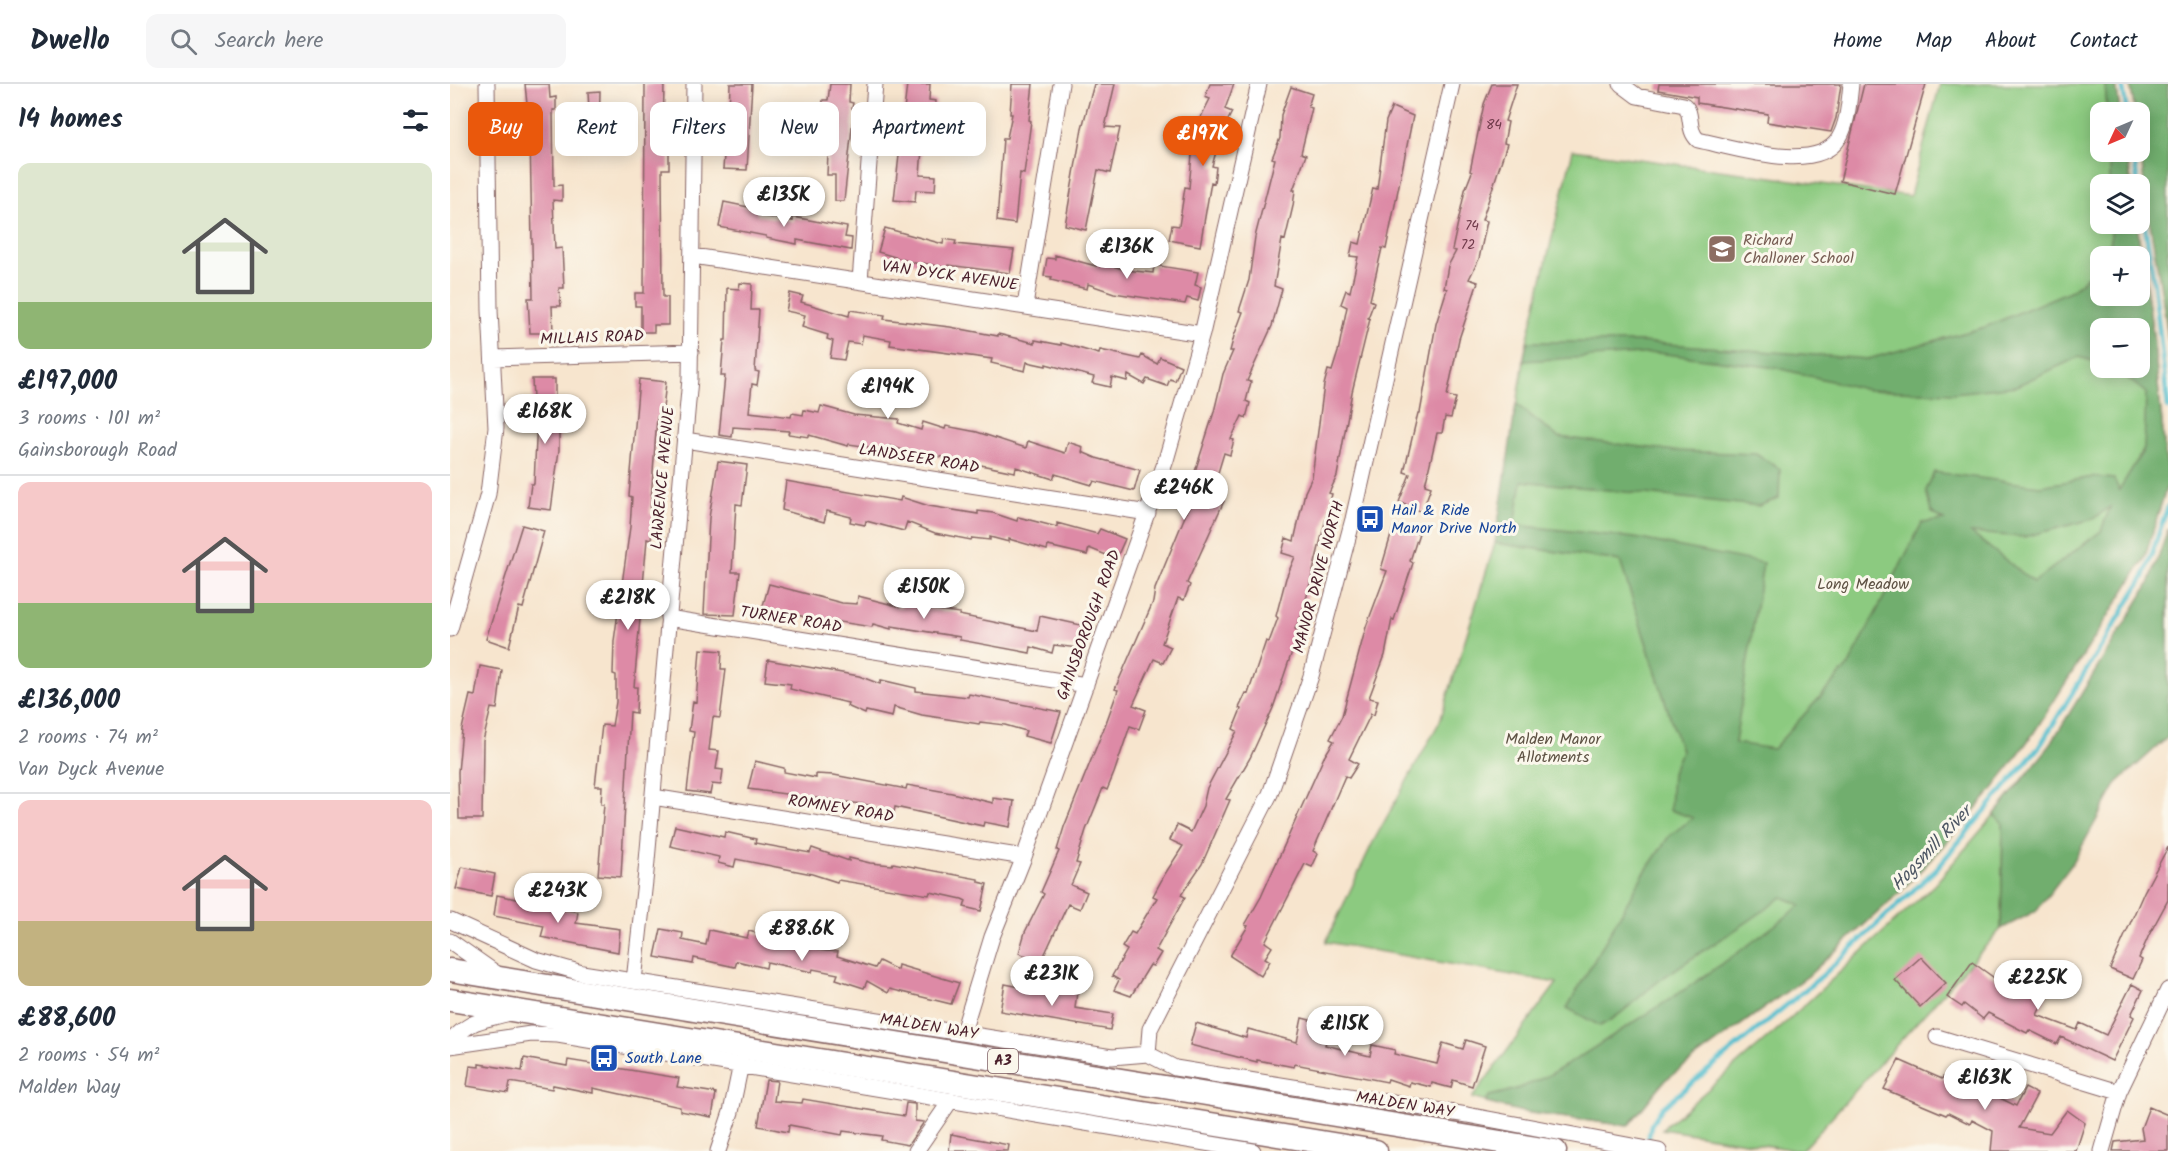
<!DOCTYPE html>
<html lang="en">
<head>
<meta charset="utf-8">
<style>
  :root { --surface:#fff; --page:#f6f6f7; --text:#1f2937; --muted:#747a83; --line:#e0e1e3; --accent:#ea580c }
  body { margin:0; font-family:Kalam,sans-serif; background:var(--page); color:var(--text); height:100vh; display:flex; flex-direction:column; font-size:22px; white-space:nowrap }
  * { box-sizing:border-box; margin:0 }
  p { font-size:20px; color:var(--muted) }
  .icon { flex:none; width:33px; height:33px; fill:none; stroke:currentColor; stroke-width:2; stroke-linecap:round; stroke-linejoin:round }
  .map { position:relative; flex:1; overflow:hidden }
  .panel { display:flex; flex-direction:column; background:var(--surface); width:450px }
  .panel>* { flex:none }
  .hud { position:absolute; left:18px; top:18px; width:570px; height:54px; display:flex; gap:12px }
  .needle { width:39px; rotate:226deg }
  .tools { position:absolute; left:1640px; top:18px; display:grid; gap:12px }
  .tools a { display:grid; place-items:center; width:60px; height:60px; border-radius:12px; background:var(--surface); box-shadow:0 3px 15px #0003; font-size:30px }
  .price { position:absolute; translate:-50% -51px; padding:0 14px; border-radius:21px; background:#fff; color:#222; font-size:20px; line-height:39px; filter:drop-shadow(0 2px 3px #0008) }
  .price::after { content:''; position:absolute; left:50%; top:36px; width:18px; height:14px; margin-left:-9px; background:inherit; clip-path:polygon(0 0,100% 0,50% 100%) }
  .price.active { background:var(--accent); color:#fff }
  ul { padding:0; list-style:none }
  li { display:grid; align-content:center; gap:12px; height:318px; padding:0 18px }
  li+li { border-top:2px solid var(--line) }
  li span { display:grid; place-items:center; height:186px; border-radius:12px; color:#555 }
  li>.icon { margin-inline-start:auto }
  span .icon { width:108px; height:108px; fill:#fffc; stroke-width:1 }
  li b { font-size:26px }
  h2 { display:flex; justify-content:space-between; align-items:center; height:72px; padding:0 18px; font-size:26px }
  .chip { padding:0 21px; border-radius:12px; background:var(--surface); box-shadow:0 3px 15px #0003; font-size:21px; line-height:54px }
  .chip.active { background:var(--accent); color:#fff }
  header { display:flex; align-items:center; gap:36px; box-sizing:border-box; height:84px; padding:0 30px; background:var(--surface); border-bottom:2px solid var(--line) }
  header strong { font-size:28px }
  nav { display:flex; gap:33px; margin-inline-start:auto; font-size:21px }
  .search { width:420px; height:54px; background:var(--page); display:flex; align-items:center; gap:15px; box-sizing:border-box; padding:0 21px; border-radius:12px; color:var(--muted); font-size:22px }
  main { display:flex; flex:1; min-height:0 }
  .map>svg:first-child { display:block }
  .green { fill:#8cca80; stroke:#6b7456; stroke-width:1.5; fill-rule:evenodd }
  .forest { fill:#71ae6e; stroke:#5e664c; stroke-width:1.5; fill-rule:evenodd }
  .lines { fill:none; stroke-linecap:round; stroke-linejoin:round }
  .stream { stroke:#54bfcf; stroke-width:4.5 }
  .building { fill:#dd8aa6 }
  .minor-casing { stroke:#876464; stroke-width:17 }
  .highway-casing { stroke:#876464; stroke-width:25 }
  .minor { stroke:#fff; stroke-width:15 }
  .highway { stroke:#fff; stroke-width:22 }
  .labels { text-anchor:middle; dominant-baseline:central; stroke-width:6; stroke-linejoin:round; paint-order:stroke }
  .number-label { font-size:14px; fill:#6f3a4a }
  .shield { fill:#fbf7ec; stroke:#7f6065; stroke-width:1.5 }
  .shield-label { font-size:15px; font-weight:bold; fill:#4a1f2b }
  .education-label { font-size:16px; fill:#785e54; stroke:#fbf7ec; text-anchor:start }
  .street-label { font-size:16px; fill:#4a1f2b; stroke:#fbf7ec }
  .transit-label { font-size:16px; fill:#164399; stroke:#fbf7ec; text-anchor:start }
  .park-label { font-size:16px; fill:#5e5244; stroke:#fbf7ec }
  .water-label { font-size:18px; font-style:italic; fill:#4e5764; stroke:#fbf7ec }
</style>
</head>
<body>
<header>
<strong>Dwello</strong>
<div class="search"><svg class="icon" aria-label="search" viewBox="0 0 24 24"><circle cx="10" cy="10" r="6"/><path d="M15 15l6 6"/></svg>Search here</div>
<nav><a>Home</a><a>Map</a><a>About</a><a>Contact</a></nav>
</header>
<main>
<section class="panel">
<h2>14 homes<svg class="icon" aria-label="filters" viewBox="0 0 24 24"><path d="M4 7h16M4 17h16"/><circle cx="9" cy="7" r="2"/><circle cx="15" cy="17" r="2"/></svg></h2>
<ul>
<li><span style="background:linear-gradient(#dfe7d0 75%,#8fb573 0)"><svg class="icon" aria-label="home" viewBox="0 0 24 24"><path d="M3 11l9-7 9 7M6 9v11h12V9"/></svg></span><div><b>£197,000</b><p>3 rooms · 101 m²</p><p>Gainsborough Road</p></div></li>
<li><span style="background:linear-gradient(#f6c9c9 65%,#8fb573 0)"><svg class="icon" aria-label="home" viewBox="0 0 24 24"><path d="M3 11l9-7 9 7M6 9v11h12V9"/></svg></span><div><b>£136,000</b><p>2 rooms · 74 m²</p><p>Van Dyck Avenue</p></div></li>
<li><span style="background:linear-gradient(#f6c9c9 65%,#c2b280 0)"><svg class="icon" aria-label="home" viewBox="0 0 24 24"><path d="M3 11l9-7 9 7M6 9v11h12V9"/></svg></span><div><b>£88,600</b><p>2 rooms · 54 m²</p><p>Malden Way</p></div></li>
</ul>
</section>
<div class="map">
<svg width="1718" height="1067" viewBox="0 0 1718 1067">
  <rect width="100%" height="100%" fill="#fbf7ec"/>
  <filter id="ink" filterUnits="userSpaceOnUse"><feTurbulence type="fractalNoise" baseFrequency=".0167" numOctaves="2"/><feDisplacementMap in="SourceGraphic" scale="12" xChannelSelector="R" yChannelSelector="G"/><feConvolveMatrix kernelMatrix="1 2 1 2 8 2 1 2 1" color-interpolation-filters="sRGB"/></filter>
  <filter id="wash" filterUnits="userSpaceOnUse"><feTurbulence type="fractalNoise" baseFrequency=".008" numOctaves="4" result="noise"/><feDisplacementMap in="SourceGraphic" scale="24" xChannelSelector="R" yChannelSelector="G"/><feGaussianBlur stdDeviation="1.35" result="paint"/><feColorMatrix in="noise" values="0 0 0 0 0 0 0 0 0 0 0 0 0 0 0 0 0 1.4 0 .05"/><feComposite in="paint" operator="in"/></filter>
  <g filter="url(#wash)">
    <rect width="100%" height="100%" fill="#f7e5ce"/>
    <!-- green -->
    <path class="green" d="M1490,0H1666L1670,28H1650V68H1676L1682,100H1650V140H1687L1703,251L1718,398L1694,476L1485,771L1450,808L1358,892L1215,996L1178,1042L1073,1028L1022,1014L1107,899L876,858L922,760L990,637L1045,459L1077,258L1123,66L1460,112ZM1650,172H1689V212H1650ZM1650,244H1689V284H1650Z
      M1544,731L1553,739L1551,845L1351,1067L1212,1045L1335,939L1485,800Z"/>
    <!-- forest -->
    <path class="forest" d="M1655,0H1666L1670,28H1657Z
      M1680,0H1718V257C1710,180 1689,106 1689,28H1685Z
      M1660,68H1676L1681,100H1660Z
      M1661,140H1687L1703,251L1718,398L1694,476L1583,650L1543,705L1485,771L1450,808L1358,892L1215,996L1178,1042L1073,1028L1036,1019L1039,1012C1092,1002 1125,975 1170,947C1233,908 1293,867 1351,821L1332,813C1293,844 1249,867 1209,897C1189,912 1173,931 1150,942L1117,924L1193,791L1219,752L1243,734L1220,726L1222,689L1231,667L1170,477L1045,459L1066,320L1108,353L1226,367L1306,370L1330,385L1329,414L1309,422L1072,397L1065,441L1185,454L1313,479L1285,659L1323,665L1399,581L1472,439L1494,436L1481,428L1476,407L1484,388L1590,402L1643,393L1664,395L1669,406L1694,365L1696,309L1665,284H1689V244H1650V279L1629,273L1566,302L1504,309L1418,306L1327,284L1208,269L1073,277L1077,258H1191L1418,275L1535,243L1622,206L1650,181V212H1689V172H1655L1661,156ZM1660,423L1651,447L1584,498L1521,449L1574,453L1643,435Z
      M1718,445V653L1667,699L1622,780L1586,827L1551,845L1553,739L1544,731L1598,664L1699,500Z"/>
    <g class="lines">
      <!-- stream -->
      <path class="stream" d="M1672,0L1677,28
        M1683,68L1688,100
        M1689,104L1704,199L1718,324
        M1197,1063L1201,1041L1212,1024L1373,891L1486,785L1589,663L1694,493L1718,422"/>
    </g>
    <g id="blocks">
      <!-- building -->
      <path class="building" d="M75,0H99L100,14L106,13V26H103L104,102L112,101V117L103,116L105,165L112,164L114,204H109L111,222H102L103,249H80L78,214H83L80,51Z
        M195,0H214L213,50H219V85H212L213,213H218V241H204V248H191V222H185V209H194Z
        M280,0H302L297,86L273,85L275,58H278Z
        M380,0H400L399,18L403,19L402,24L404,25L394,117H385V91H377L379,49L371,48L373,16H378Z
        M457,0H480L479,16L486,17L483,53L473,52L470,91L486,92L485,107L466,106L465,118L444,116Z
        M562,0H583L579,36L581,37L574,90L570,89L565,140L547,137L553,54H557L562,30H560Z
        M644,0H665L655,43L670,44L660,89L648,86L636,146L615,141L632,44Z
        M760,0H784L775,25L782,28L771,50L762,82L766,83L764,99L761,98L750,162L719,156L722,141L729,142L735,103L739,104L742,71L754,37L750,35L760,15L755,13Z
        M1042,0H1067L1055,37L1058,38L1054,59L1057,60L1032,136L1037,137L1029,175L1019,195L1028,198L1009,255L997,312L1006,314L1001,334L995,333L992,349H987L975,401L981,403L972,428L949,418L960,390L954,388L968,329H970L986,240L997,205L994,204L998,182L1006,167L1002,166L1015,106L1022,88L1020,87L1034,20Z
        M1209,0H1391L1386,34L1381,48L1317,38L1318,30L1247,19V13L1208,6Z
        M1414,0H1476L1445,110L1390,97Z
        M841,3L862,10L858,23L862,24L851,69L856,71L843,106H845L843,122L835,156L832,155L824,202L832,205L822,242L797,297L801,298L796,317L800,319L796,334L792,332L781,355L784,356L780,371L774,369L767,392L769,393L763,413L774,417L737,499L740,501L734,516L728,514L712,559L721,563L713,579L704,575L683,621L696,626L689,645L680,642L664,689L657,706L653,704L636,746L626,779L630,780L621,801L637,808L630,825L618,820L591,878L569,869L575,848L594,810L591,808L609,767L607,766L614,743L656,639L668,606L665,605L703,518L705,505L740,420L735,419L764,328L773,290L783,267H780L784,252L793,228L789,227L799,196L805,153L825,75L822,74L830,54L831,31Z
        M150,7L149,44H140L138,8Z
        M942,23L963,32L936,165L932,164L920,216L924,218L918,234L920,235L902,308L887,392L879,409L882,410L853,528L845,545L849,547L823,624L800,674L776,715L780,716L752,780L731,811L735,813L706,866L711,869L703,882L700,881L681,912L664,906L669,896L662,892L677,866L672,863L681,848L685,850L697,830L707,814L703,812L715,790L733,762L720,756L727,741L741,748L753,722L757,704L787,647L783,645L791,625L789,624L796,609L798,610L816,557L819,558L828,534L826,532L836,494L845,473L832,469L836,454L844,457L855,408L862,393L874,301L878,286L882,287L888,268L897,223L891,220L896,206L900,208L908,173L900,172L903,158L910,160L923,104L927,105L936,37Z
        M274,118L308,125L307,131L343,137V133L397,143L395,153L402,154L401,166L347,156V160L316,154V152L269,143Z
        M435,144L493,160L494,155L506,157L505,160L564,166L560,189L498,181L497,184L473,179L472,181L428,168Z
        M605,171L646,182L648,177L675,186L703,189L704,181L748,188L745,201L751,203L748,217L737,214L735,220L664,209L638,200L637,205L601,196L602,193L594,192L597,174L605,175Z
        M290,199L302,200L301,226H309L305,287L309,288L307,301L302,300L299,328L341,333L342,329L353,331L354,326L369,329L371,322L404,331L449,335L448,339L471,346L473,338L495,345L496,342L527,348L576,364L578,357L615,369L618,358L633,363L632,368L646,374L690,386L684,407L644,397L642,401L605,390L603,395L566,383L565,388L482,371L481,375L440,362V366L399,360L398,362L359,351V353L338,350L339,347L283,343L282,353L269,351L275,292H271L274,256H276L277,204L289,205Z
        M340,209L353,212L351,218L399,232L400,226L435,231L434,235L500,243L548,252V250L585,259V256L611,261V259L649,270L650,266L690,275L692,271L707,280L710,273L731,282L725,297L720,295L717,302L697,295L694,300L678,291L677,297L662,293L660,303L642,299L644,293L596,280V282L577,278L575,287L541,279L542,275L440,261L441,256L413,251L411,260L398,258L394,276L380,274L383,257L377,255L378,251L352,243L355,231L336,227Z
        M82,295H105V347L109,348V366L101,426L78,423L81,400H84L87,334H84Z
        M189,295L216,298L212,333H207L200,430H204L201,456L197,455L184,603H187L186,629L180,628L171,793L148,791L154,720H151L152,702H145L152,641L162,642L166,618V591L163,590L164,557L180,443L182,413L179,412Z
        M268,377L297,381L292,421L286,420L282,488H290L285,531L254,530L259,434Z
        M336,397L450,417L451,413L479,422L528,430V427L543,429L567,437L568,433L607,443V439L647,450L650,445L675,455L666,475L639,464L637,471L598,462L597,466L559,455V458L540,453V456L522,454L521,456L485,449L457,438L454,447L416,437L415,441L400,438L401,433L377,427L374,438L332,426Z
        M72,441L94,447L73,524L69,523L59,563L36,555Z
        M944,441L969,449L960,477L963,479L944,536L942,535L935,571L919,614L928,616L924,631L921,630L899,675L908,680L899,694L895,692L863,767L868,770L862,783L855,780L815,858L822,863L815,874L820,877L811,892L780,872L798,842L795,841L811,813L874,673L884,657L880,655L892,632L916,543L937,487L931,485Z
        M319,500L392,519L407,520L408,512L451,523L453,508L474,512L472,524L510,529L509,531L587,547L590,532L631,541L628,564L604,561L602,569L581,563L580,569L510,556V553L441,542V545L423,540L422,543L377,536L376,539L333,527L332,531L312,525Z
        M250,565L272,567L271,585H276L270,634L263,633L259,666L269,667L266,685L273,686L271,701L262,700L260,710L237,707L244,648L239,647L243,617L246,618Z
        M318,576L409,592L430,600L431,596L466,604V607L518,613L519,610L611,628L601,659L574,652L576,647L555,641L530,638L529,640L472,631L444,623L442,633L416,627L415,630L397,622L398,619L340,605L341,600L315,597Z
        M30,582L52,586L48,619L47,625L41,624L33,657L32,735H9L8,688L12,645L20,611L25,612Z
        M305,677L334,684V688L366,694V690L384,691L456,705L457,701L502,709L543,719V714L564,717L560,743L534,738L533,742L445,723L444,728L419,721L298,705Z
        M225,742L274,753L275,748L306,755L305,759L360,769L362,764L399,777V774L420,779L442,781L443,779L528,795V798L537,800L531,827L514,823L516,817L512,815L480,808L479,811L388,796L387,798L362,790L286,775L284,783L268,779L269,773L220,762Z
        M1718,763V816L1699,851L1689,874L1692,876L1683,895L1660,885L1694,808Z
        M12,783L45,790L41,812L6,805Z
        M47,811L128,828L126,839L170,845L168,868L91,853L94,842L44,832Z
        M211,845L233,849L232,856L256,861L259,846L297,854L299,847L350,862L352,854L370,859L369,866L388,868L387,872L425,884L429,877L447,886L448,881L509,899L501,920L440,905L438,909L417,897L414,904L386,895L388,890L363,885L362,888L317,878L316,884L287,877L285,883L244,874L243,880L205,873Z
        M1471,873L1496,899L1470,923L1445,896Z
        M1522,878L1557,903L1564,891L1598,908L1587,931L1627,946L1630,939L1656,951L1682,900L1693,906L1681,931L1684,933L1662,977L1611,953L1607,960L1579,946L1577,949L1538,929L1533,935L1514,920L1512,923L1497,913Z
        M555,900L600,909L601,904L627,908L625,924L663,930L660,946L550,927Z
        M852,934L864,937L862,950L877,953L875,961L920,972L922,961L945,966L944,970L987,980L993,959L1013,965L1016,956L1035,962L1022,1002L1003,996L1001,1004L982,999L981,1003L960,998L959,1002L938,995L937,998L845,980L844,983L807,976V978L740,961L746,939L796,954L798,945L847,958Z
        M74,974L117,982L118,976L229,994L227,1003L266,1009L262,1033L230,1027V1023L143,1004V1009L103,1001L102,1005L60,998L58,1009L17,1002L20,982L29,983V980L72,987Z
        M1449,976L1492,995L1493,993L1515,1004L1517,1002L1538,1013L1540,1009L1566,1022L1575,1004L1587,1010L1569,1044L1600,1049L1617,1026L1635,1039L1626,1067H1541L1543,1047L1522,1036L1520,1040L1498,1029L1496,1031L1434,1005Z
        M316,996L327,997L324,1017L352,1019L353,1015L454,1032L456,1019L465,1020V1037L474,1038L458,1061L431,1056L432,1052L393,1047L392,1051L339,1041L338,1048L308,1042Z
        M1699,1023L1718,1031V1067H1663L1665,1058L1693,1055L1691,1044Z
        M501,1050L559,1061L558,1067H499Z"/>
    </g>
  </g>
  <g filter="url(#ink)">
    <use href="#blocks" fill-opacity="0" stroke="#876464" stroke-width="1.5"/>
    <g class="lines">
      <!-- minor casing -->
      <g class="minor-casing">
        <path id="minor" d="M1171,0L1187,12L1234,21C1244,30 1236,45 1248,56C1283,63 1367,91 1389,54C1398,39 1399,17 1401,0
          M243,172L752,250
          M410,197L425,0
          M575,222L611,0
          M44,274L241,268
          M235,356L698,429
          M218,534L636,601
          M0,545L38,410L46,344L40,226L37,0
          M203,713L574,773
          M1,837L86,876L132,889L662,973L698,970L725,984L1017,1031L1209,1067
          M0,857L47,890
          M184,897L196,788L240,295L244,0
          M513,948L542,853L574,773L716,376L752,250L809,0
          M1487,953L1669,1008
          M0,958C23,934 30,938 59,929
          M0,962L81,950L108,951L803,1067
          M698,970L700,945L820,710L861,592L903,435L1002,0
          M268,1067L281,1028L291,980
          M466,1067L501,1016
          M1652,1067L1669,1008L1718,906"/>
      </g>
      <!-- highway casing -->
      <g class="highway-casing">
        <path id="highway" d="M0,886L1105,1067
          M0,916L926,1067"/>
      </g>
      <!-- minor -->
      <use href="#minor" class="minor"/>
      <!-- highway -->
      <use href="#highway" class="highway"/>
    </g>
  </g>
  <!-- icons -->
  <defs>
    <g id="school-square" transform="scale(1.5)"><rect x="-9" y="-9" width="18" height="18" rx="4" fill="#8d6e63" stroke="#fbf7ec"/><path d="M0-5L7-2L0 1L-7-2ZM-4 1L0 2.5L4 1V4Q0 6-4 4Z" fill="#fff"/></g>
    <g id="bus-square" transform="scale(1.5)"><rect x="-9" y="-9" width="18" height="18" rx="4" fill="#1a4fb4" stroke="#fbf7ec"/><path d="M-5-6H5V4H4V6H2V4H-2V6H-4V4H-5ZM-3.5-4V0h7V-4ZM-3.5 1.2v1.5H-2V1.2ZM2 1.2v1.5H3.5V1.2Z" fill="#fff"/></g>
  </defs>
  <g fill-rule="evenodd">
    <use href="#school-square" x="1272" y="165"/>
    <use href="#bus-square" x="920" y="435"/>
    <use href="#bus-square" x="154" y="974"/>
  </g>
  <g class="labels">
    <!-- number labels -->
    <g class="number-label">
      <text x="1044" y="41">84</text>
      <text x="1022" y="142">74</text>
      <text x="1018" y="161">72</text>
    </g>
    <!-- shield labels -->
    <rect class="shield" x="538" y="965" width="30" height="24" rx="4.5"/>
    <g class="shield-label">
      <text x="553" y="977">A3</text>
    </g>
    <!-- education labels -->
    <g class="education-label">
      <text x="1293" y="156">Richard<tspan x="1293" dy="18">Challoner School</tspan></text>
    </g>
    <!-- street labels -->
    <g class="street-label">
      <text transform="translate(500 192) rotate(8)">VAN DYCK AVENUE</text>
      <text transform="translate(142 254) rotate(-2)">MILLAIS ROAD</text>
      <text transform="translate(469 375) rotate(9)">LANDSEER ROAD</text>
      <text transform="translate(213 394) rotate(-85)">LAWRENCE AVENUE</text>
      <text transform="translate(869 493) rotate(-75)">MANOR DRIVE NORTH</text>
      <text transform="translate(341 536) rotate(9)">TURNER ROAD</text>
      <text transform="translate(639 541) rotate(-70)">GAINSBOROUGH ROAD</text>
      <text transform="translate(391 725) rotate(9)">ROMNEY ROAD</text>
      <text transform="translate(479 943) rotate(9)">MALDEN WAY</text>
      <text transform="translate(955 1021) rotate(9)">MALDEN WAY</text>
    </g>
    <!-- transit labels -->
    <g class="transit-label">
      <text x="941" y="426">Hail &amp; Ride<tspan x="941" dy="18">Manor Drive North</tspan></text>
      <text x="175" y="974">South Lane</text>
    </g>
    <!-- park labels -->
    <g class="park-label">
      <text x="1413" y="500">Long Meadow</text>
      <text x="1103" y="655">Malden Manor<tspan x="1103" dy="18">Allotments</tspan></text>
    </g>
    <!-- water labels -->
    <g class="water-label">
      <text transform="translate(1482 765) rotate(-47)">Hogsmill River</text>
    </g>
  </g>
</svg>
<div class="tools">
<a><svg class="needle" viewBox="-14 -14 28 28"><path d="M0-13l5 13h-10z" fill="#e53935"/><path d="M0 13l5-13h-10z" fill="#747a83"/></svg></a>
<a><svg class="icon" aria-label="layers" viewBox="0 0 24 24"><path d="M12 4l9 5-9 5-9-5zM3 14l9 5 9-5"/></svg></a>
<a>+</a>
<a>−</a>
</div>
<b class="price active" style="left:753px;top:83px">£197K</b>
<b class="price" style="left:334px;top:144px">£135K</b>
<b class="price" style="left:677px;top:196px">£136K</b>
<b class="price" style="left:438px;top:336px">£194K</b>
<b class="price" style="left:95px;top:361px">£168K</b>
<b class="price" style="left:734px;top:437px">£246K</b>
<b class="price" style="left:474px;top:536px">£150K</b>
<b class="price" style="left:178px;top:547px">£218K</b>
<b class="price" style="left:108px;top:840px">£243K</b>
<b class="price" style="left:352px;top:878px">£88.6K</b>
<b class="price" style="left:602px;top:923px">£231K</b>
<b class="price" style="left:1588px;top:927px">£225K</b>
<b class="price" style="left:895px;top:973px">£115K</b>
<b class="price" style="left:1535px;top:1027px">£163K</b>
<div class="hud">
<a class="chip active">Buy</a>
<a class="chip">Rent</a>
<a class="chip">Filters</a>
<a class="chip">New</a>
<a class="chip">Apartment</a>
</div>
</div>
</main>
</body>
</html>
